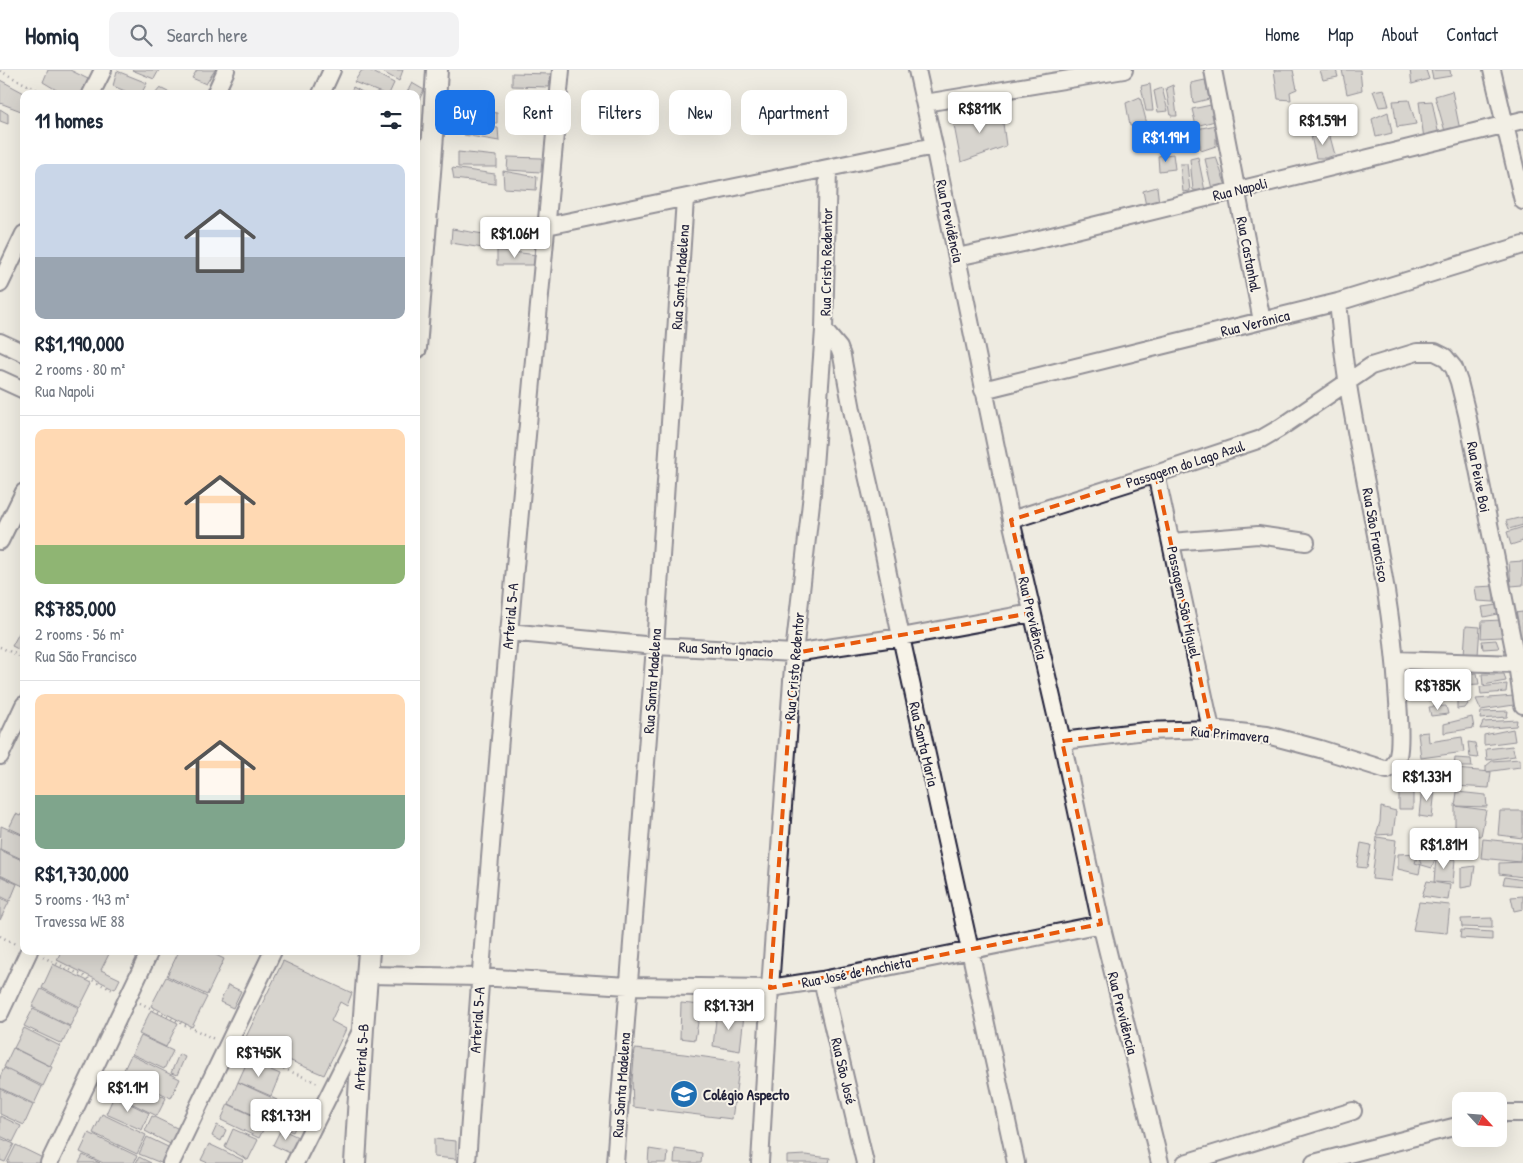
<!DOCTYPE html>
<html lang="en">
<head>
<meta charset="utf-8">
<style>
  :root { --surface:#fff; --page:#f2f2f3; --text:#1f2937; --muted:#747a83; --line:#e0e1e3; --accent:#1a73e8 }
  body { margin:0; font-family:"Patrick Hand",sans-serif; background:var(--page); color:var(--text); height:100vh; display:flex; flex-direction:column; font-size:19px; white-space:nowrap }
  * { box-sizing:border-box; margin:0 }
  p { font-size:16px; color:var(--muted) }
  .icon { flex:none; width:28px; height:28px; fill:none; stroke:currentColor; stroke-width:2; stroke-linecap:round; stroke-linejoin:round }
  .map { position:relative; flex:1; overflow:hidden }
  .sheet { position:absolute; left:20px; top:20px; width:400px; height:865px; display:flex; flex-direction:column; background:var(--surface); border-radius:10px; box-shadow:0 5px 20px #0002 }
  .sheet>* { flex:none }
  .top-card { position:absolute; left:435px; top:20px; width:475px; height:45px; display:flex; gap:10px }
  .needle { width:32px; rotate:116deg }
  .fabs { position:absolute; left:1452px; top:1022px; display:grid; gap:10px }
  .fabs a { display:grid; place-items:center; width:55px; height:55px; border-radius:10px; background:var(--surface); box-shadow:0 5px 20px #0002; font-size:25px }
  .price { position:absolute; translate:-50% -42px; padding:0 11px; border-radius:5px; background:#fff; color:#222; font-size:16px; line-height:32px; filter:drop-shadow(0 1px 2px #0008) }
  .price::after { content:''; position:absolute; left:50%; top:30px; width:15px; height:11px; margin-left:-8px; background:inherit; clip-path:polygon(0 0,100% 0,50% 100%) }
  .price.active { background:var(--accent); color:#fff }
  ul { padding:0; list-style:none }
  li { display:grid; align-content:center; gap:10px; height:265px; padding:0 15px }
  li+li { border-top:1px solid var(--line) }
  li span { display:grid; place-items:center; height:155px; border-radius:10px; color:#555 }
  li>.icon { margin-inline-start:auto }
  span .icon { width:90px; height:90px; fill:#fffc; stroke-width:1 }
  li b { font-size:21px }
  h2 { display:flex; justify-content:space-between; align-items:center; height:60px; padding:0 15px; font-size:21px }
  .chip { padding:0 18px; border-radius:10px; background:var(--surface); box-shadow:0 5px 20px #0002; font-size:18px; line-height:45px }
  .chip.active { background:var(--accent); color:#fff }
  header { display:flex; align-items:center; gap:30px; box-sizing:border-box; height:70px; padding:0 25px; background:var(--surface); border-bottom:1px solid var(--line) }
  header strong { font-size:24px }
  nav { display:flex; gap:28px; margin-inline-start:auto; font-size:18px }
  .search { width:350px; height:45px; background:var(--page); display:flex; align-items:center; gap:12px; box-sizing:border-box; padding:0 18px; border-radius:10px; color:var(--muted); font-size:19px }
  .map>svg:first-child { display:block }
  .building { fill:#bbb8b7; stroke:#22223b }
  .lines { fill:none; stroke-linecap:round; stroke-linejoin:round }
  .minor-casing { stroke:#22223b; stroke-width:20 }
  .major-casing { stroke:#22223b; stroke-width:24 }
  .path { stroke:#22223b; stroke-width:2.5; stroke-dasharray:1 4; stroke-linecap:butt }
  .minor { stroke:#f7f3e8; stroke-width:16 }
  .major { stroke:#f7f3e8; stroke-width:20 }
  .marked { fill:none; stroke:#e8590c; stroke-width:4; stroke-dasharray:10 6; stroke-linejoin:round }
  .labels { text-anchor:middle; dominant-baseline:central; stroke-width:4; stroke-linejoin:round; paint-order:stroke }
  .street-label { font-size:15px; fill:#22223b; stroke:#f7f3e8 }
  .poi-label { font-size:15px; font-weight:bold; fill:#22223b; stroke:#f7f3e8; text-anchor:start }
</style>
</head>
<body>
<header>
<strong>Homiq</strong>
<div class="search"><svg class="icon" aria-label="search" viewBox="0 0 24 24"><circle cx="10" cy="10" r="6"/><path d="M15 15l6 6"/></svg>Search here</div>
<nav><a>Home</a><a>Map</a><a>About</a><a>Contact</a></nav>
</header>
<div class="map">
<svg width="1523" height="1093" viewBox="0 0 1523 1093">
  <rect width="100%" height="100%" fill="#eeebe1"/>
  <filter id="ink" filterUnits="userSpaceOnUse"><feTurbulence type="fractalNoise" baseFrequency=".02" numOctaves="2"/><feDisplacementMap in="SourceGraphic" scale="10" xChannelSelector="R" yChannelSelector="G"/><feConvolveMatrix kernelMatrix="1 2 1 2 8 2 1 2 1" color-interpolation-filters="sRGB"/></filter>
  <g filter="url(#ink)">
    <!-- building -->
    <path class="building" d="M48,0H70L88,9L82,24H63L43,12Z
      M132,0H159L154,9Z
      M197,0H215L206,14L192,8Z
      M362,0H369L394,13L389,24H384L354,12Z
      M379,0H403L399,11Z
      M1274,0H1293L1297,19L1290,22L1291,30L1278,29Z
      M1320,0H1336L1338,7L1323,10Z
      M1342,0H1360L1362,20L1347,24Z
      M1410,0H1426L1429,9L1412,14Z
      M1431,0H1450L1451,6L1433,9Z
      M117,1L147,13L141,24H132L113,16Z
      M512,3L551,4L549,17L512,16Z
      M0,10L26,24H24V37L21,41L0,33Z
      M1205,10L1209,29L1193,33L1191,13Z
      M412,13L424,20L416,36V24H406Z
      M1150,14L1153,41H1146L1141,16Z
      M1173,15L1177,46H1171L1166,18Z
      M353,17L366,24H350Z
      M160,18L172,24H155Z
      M1162,18L1168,41L1158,42L1154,21Z
      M1384,19L1389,36L1379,37L1373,21Z
      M1452,21L1460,60L1446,65L1435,26Z
      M1140,27L1147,54L1130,56L1126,33Z
      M1409,30L1416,54L1397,57L1393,31Z
      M1432,31L1439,66L1424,69L1419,32Z
      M1211,35L1215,51L1196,56L1192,39Z
      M464,38L497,43V53L460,52Z
      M1001,38L1006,76L961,92L953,50Z
      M0,39L8,44V54L0,51Z
      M1388,42L1392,63L1376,67L1372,49Z
      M465,55L498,58L499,71L464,65Z
      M1216,55V76L1201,81L1197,59Z
      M1328,59L1335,85L1326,88H1316L1311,66L1319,67Z
      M458,82L497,86V97H458Z
      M1173,84L1175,99L1159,101L1158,86Z
      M508,87L542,88L541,102L507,100Z
      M1198,87L1205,121L1193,120L1190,89Z
      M1216,87L1226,116L1212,119L1205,89Z
      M1180,94H1187L1190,121L1183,122Z
      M452,98L495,104V114L454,109Z
      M503,101L537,107L536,120L504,118Z
      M1157,117L1159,133L1146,136L1143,121Z
      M452,159L490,165L489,179L451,173Z
      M497,180L537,185L536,195H497Z
      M1523,447V455L1509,459L1506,451Z
      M1523,457V471L1511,475L1507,462Z
      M1523,491V515L1511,516L1509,492Z
      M1494,516V532L1477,531L1475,517Z
      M1497,535L1498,544L1484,547L1482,537Z
      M1523,542V576L1518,577L1514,543Z
      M1501,550L1502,567L1481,568L1482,551Z
      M24,554V582L12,576Z
      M1466,556L1480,557L1478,585H1464Z
      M1496,570L1499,578L1483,579L1482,571Z
      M1433,602L1457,603L1456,616L1431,614Z
      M1477,603L1479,614L1464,615L1463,604Z
      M1482,604H1504L1506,611L1483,615Z
      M1507,614L1506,622L1481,624L1480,617Z
      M1425,618L1452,623L1453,631L1427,630Z
      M1514,626V635L1481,640L1476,629Z
      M1457,628L1466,631L1468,634L1465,638L1457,639Z
      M1446,636L1448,644L1431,646L1429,637Z
      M1508,641L1507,647L1480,649L1481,642Z
      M1472,647L1474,658L1444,663V654Z
      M1517,650L1516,656L1480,659L1483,652Z
      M1513,659L1515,671L1484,675V665Z
      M1428,662L1429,672L1462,667L1464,682L1421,688L1418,663Z
      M1468,672L1475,673L1478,688L1470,687Z
      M1512,676L1515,686L1487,690L1486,679Z
      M1455,688L1471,689L1472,697H1454Z
      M1520,689V697L1486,702V696L1492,691Z
      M1455,699L1491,702L1489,718L1454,716Z
      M1422,717L1435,719L1432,748L1419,746Z
      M1399,722L1413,723V739H1399Z
      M1457,722L1486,725L1487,737L1455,736Z
      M1455,736L1486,740L1481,766L1455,765Z
      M1381,737L1396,741L1393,764L1376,765L1380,752Z
      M1500,741H1523V768L1498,765Z
      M22,743H24V765L9,758L16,744L20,746Z
      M1,756L24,766V790L0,779Z
      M1424,764L1441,769L1432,798L1415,793Z
      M1377,767L1396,770L1391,811L1372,809Z
      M1483,769L1522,773L1520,792L1481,788Z
      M1361,773L1371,775L1367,798L1357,797Z
      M0,780L24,791L23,816L0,805Z
      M1418,783L1421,794L1419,804L1398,799V784Z
      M1436,788L1455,789L1453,813L1434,812Z
      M1523,792V807L1499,804V793Z
      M1475,796L1472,816L1461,818V798Z
      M0,806L17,814L10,831L0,826Z
      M1505,807L1523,810V816L1503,814Z
      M1427,811L1450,815L1448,830L1422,826Z
      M1523,826V839L1514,841L1511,827Z
      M1,828L9,832L0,850V829Z
      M1419,832L1450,835L1447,863L1413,860Z
      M1492,848V858L1462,857L1461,849Z
      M1461,860L1492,862V870L1460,868Z
      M61,881L110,882L101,900L120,909L115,919L57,890Z
      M179,881H208L224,889L207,925L167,906Z
      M283,891L352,923L347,936L340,932L331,951L346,959L324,1005L244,971Z
      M53,894L92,913L80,937L42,918Z
      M166,907L207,927L192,957L151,936Z
      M228,915L241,921L233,938L220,932Z
      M41,919L79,938L70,956L32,937Z
      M681,933L701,935L695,970L680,968Z
      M33,939L70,957L62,974L24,956Z
      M151,940L178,953L166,977L139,964Z
      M717,941L744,945L740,981L713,976Z
      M24,958L60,976L50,996L14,978Z
      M141,966L173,981L164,999L132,984Z
      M13,978L52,997L43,1016L4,997Z
      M635,979L684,984L740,992L732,1049L633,1037L632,1010Z
      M179,984L185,987L177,1005L171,1003Z
      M131,985L180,1009L171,1028L122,1004Z
      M248,990L280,1004L271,1026L238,1012Z
      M4,998L42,1017L34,1034L0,1018V1007Z
      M122,1005L166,1028L157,1046L113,1024Z
      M238,1012L277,1030L267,1051L229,1034Z
      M0,1019L33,1035L24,1055L0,1044Z
      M114,1026L149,1043L142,1060L106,1044Z
      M228,1034L267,1052L259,1068L221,1050Z
      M283,1034L302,1043L293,1062L274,1054Z
      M102,1044L146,1065L137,1084L93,1063Z
      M0,1046L21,1056L13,1072L0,1066Z
      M152,1046L179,1059L170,1074L145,1061Z
      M217,1055L226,1060L221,1071L212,1066Z
      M233,1059L258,1070L248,1090L225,1077Z
      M281,1059L298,1067L290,1083L273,1075Z
      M89,1063L137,1086L134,1093H103L80,1082Z
      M147,1067L168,1077L161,1093L139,1084Z
      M0,1068L14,1074L5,1092L0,1090Z
      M434,1069L456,1071V1089L434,1087Z
      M209,1074L243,1090L242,1093H208L201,1090Z
      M16,1075L49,1091L48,1093H7Z
      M649,1079L668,1082L667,1093H648Z
      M675,1079L702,1083L701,1093H674Z
      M83,1085L100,1093H79Z
      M805,1085L830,1088L829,1093H787V1086Z
      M139,1087L151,1093H136Z"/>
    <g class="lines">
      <!-- minor casing -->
      <g class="minor-casing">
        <path id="minor" d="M917,0L934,76L1011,450L1062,671L1101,854L1160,1093
          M1213,0L1262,251
          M1492,0L1523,131
          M91,24L103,0
          M215,24L226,0
          M321,24L332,0
          M925,33L1124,0
          M416,98L431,69
          M547,156L934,76
          M957,187L1023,173L1523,50
          M0,214L24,164
          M824,260L839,278L842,286L852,340L873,431L901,567L970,880L1016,1093
          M0,272L24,283
          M0,309L24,320
          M983,320L1338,232L1523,175
          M1156,404L1211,659
          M1011,450L1156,404L1261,369L1280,358L1371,296L1417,282H1435L1445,287L1454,298L1459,312L1467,344L1517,594L1523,635
          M0,471L24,422
          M1171,472L1258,465L1306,472
          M508,562L655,576L794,583L901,567L1032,543
          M1395,590L1517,594L1523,593
          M1062,671L1145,661L1211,659L1267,665L1320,679L1387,700C1393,697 1396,693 1398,686C1402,668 1398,636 1397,618C1391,515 1364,416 1348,315C1343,287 1341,259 1338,232
          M0,686L24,635
          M367,905L480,907L628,916L770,918L822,910L1101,854
          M822,910L865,1093
          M0,943L29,881
          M1499,1045L1505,1043H1523
          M49,1093L150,881
          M171,1093L273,881
          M295,1093L361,961
          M467,1093C492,728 527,364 561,0
          M615,1093L655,576L685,129
          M760,1093L770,918L794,583L812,424L824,260L828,99
          M1185,1093L1353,1041
          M1314,1093L1461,1055"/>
      </g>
      <!-- major casing -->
      <g class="major-casing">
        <path id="major" d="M416,278L433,65L437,0
          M355,1093L363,958L369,881"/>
      </g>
      <!-- path -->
      <path class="path" d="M0,1L45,24
        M0,577L24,588
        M0,866L17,875
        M43,887L115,921
        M140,933L214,969
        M242,981L318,1013"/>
      <!-- minor -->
      <use href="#minor" class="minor"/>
      <!-- major -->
      <use href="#major" class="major"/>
    </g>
  </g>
  <!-- marked area -->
  <path d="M0 0H1523V1093H0ZM1156,404L1211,659L1145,661L1062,671L1101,854L770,918L794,583L1032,543L1011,450Z" fill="#eeebe1" fill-opacity=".55" fill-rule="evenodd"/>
  <path class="marked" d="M1156,404L1211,659L1145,661L1062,671L1101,854L770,918L794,583L1032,543L1011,450Z"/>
  <!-- icons -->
  <defs>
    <g id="school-disc" transform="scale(1.4375)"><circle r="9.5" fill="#1f6fb2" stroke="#f7f3e8"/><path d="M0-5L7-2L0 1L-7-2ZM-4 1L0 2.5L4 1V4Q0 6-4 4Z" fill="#fff"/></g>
  </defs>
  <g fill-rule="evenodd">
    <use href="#school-disc" x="684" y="1024"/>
  </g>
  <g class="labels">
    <!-- street labels -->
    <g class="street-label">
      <text transform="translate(1240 119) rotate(-14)">Rua Napoli</text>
      <text transform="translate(950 151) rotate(78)">Rua Previdência</text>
      <text transform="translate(1249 184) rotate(79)">Rua Castanhal</text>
      <text transform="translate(826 192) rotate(-89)">Rua Cristo Redentor</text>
      <text transform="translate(680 207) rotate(-86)">Rua Santa Madelena</text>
      <text transform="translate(1255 253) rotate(-14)">Rua Verônica</text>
      <text transform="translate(1185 394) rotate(-18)">Passagem do Lago Azul</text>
      <text transform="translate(1479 407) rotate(79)">Rua Peixe Boi</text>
      <text transform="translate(1376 465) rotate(80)">Rua São Francisco</text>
      <text transform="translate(1184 532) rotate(78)">Passagem São Miguel</text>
      <text transform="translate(510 546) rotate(-85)">Arterial 5-A</text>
      <text transform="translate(1033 548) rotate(77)">Rua Previdência</text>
      <text transform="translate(726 579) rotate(3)">Rua Santo Ignacio</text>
      <text transform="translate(794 596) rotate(-85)">Rua Cristo Redentor</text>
      <text transform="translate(652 611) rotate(-86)">Rua Santa Madelena</text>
      <text transform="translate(1230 664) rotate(5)">Rua Primavera</text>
      <text transform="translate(924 674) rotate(77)">Rua Santa Maria</text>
      <text transform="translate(856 902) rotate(-11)">Rua José de Anchieta</text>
      <text transform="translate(1123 943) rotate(76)">Rua Previdência</text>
      <text transform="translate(477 950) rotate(-86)">Arterial 5-A</text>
      <text transform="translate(361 987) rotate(-86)">Arterial 5-B</text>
      <text transform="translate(844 1001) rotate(77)">Rua São José</text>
      <text transform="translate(621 1015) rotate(-86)">Rua Santa Madelena</text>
    </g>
    <!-- poi labels -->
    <g class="poi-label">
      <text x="703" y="1024">Colégio Aspecto</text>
    </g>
  </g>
</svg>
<div class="fabs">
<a><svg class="needle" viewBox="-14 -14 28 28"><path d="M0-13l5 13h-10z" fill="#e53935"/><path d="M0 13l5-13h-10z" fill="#747a83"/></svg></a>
</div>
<b class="price" style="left:980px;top:64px">R$811K</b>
<b class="price" style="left:1323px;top:76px">R$1.59M</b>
<b class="price active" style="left:1166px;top:93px">R$1.19M</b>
<b class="price" style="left:515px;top:189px">R$1.06M</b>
<b class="price" style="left:1438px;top:641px">R$785K</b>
<b class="price" style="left:1427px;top:732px">R$1.33M</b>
<b class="price" style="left:1444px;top:800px">R$1.81M</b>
<b class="price" style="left:729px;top:961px">R$1.73M</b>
<b class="price" style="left:259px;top:1008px">R$745K</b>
<b class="price" style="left:128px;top:1043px">R$1.1M</b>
<b class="price" style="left:286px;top:1071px">R$1.73M</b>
<div class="top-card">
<a class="chip active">Buy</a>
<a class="chip">Rent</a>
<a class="chip">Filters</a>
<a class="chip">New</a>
<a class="chip">Apartment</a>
</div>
<section class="sheet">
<h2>11 homes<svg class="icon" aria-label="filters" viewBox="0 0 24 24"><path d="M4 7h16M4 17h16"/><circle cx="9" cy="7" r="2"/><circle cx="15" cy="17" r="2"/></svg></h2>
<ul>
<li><span style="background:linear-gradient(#c9d6e8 60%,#9aa5b1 0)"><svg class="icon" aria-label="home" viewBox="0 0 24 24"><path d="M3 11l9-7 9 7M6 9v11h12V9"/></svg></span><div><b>R$1,190,000</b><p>2 rooms · 80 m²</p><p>Rua Napoli</p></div></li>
<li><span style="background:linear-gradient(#ffd9b3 75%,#8fb573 0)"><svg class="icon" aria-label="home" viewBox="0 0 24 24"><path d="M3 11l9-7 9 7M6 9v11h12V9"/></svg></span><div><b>R$785,000</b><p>2 rooms · 56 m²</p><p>Rua São Francisco</p></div></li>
<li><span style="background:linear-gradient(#ffd9b3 65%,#7fa58c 0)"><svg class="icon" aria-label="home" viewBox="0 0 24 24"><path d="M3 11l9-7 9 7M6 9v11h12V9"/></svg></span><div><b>R$1,730,000</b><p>5 rooms · 143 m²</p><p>Travessa WE 88</p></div></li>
</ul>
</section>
</div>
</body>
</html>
